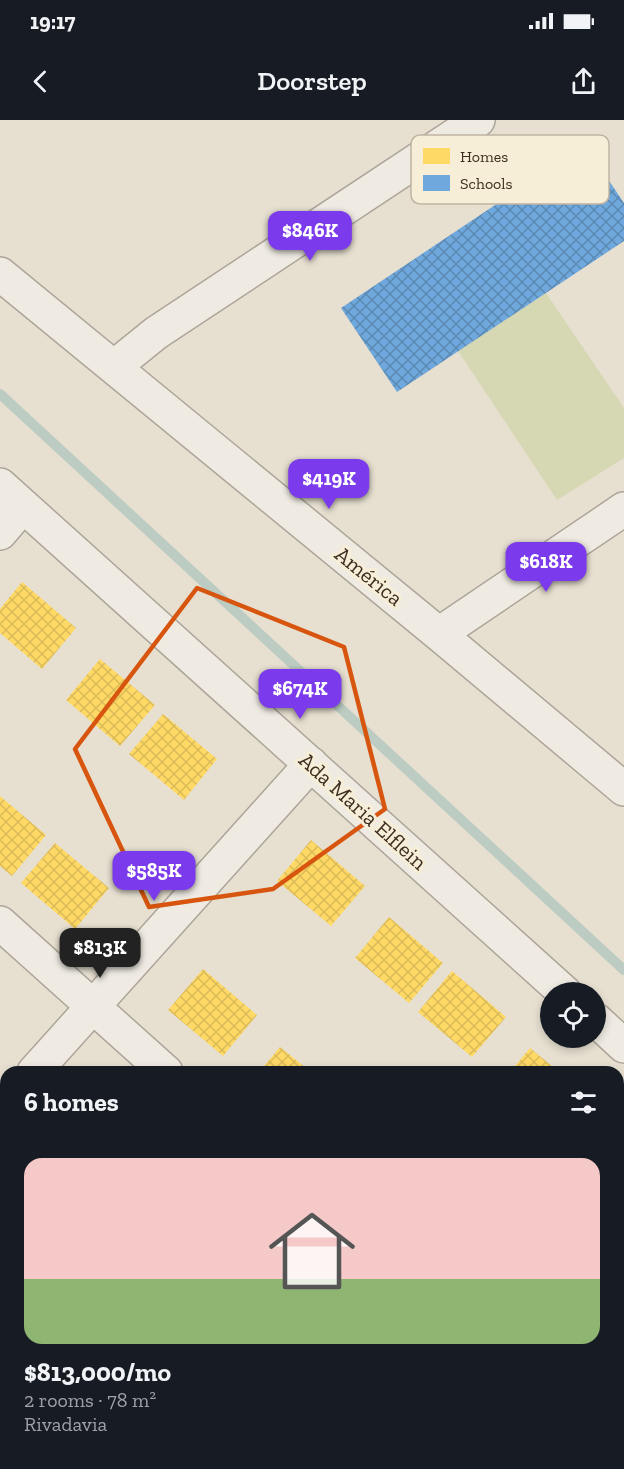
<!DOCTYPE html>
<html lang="en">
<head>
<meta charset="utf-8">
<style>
  :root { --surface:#171b24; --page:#20242c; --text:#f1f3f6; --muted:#9ea1a6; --line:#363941; --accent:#7c3aed }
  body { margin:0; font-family:"Zilla Slab",serif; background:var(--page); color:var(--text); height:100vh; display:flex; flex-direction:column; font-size:22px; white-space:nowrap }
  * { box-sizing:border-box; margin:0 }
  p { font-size:20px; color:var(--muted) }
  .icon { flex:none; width:33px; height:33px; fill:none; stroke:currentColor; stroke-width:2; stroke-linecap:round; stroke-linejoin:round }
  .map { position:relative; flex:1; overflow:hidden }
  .sheet { position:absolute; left:0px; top:946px; width:624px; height:404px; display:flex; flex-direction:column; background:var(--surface); border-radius:18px 18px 0 0; box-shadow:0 3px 9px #0003 }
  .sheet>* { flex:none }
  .tools { position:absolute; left:540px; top:862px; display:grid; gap:12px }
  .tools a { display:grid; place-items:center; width:66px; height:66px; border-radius:50%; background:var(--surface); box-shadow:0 3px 9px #0003; font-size:30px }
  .price { position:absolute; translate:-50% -51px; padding:0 14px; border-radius:12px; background:var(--accent); color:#fff; font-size:20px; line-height:39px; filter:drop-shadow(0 2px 3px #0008) }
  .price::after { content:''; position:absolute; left:50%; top:36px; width:18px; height:14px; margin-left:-9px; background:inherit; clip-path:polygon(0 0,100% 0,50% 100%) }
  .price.selected { background:#222; color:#fff }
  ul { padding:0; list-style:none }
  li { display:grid; align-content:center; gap:12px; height:318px; padding:0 24px }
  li+li { border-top:2px solid var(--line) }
  li span { display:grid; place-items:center; height:186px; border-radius:18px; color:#555 }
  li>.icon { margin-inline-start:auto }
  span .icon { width:108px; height:108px; fill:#fffc; stroke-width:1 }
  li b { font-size:26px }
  h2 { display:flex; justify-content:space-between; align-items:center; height:72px; padding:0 24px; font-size:26px }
  .status { display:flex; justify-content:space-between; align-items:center; height:42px; padding:0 30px; background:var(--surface); direction:ltr }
  .status svg { height:16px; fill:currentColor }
  header { display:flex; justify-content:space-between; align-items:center; height:78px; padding:0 24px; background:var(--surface); font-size:27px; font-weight:600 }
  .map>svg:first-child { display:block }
  .garden { fill:#d6d7b3 }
  .homes { fill:url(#homes-cross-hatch) }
  .schools { fill:url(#schools-cross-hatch) }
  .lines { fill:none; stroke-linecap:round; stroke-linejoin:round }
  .stream { stroke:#bcccc2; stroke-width:10 }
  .minor-casing { stroke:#ada599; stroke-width:36 }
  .minor { stroke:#efebe3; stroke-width:33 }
  .marked { fill:none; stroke:#d7550e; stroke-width:4.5; stroke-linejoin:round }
  .labels { text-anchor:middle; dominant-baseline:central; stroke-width:6; stroke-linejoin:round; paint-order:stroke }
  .street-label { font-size:22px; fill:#3d2e20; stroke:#f7eed8 }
  .key { fill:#f7eed8; stroke:#bfb4a1; stroke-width:1.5 }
  .key-label { font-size:16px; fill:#3d2e20 }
</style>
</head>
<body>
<div class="status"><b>19:17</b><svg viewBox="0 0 49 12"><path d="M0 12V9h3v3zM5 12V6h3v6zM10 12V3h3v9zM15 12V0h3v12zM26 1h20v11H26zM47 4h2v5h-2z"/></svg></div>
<header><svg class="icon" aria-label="back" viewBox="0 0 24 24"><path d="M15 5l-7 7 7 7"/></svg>Doorstep<svg class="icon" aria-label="share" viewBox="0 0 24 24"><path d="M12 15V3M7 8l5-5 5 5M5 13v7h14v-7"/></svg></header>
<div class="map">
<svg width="624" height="1349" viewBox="0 0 624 1349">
  <defs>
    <pattern id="homes-cross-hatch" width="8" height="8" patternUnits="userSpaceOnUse" patternTransform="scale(1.5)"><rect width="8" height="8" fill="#ffd966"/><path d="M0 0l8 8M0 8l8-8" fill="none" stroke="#dbbb58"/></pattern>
    <pattern id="schools-cross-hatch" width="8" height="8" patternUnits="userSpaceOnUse" patternTransform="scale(1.5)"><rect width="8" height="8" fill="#6fa8dc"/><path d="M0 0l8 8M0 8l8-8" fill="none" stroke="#5c89b2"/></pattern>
  </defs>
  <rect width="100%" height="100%" fill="#e7e0d1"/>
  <!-- garden -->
  <path class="garden" d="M546,173L624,288V338L557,380L458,231Z"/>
  <!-- homes -->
  <path class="homes" d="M22,462L76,508L42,549L0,513V489Z
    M100,539L155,585L120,626L66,580Z
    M163,594L217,639L184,680L129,634Z
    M0,676L46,715L12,756L0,746Z
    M311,720L365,766L331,806L277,761Z
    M55,723L109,768L75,809L21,763Z
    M389,797L443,843L409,883L355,838Z
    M203,849L257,895L223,936L168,890Z
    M452,851L506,897L472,937L418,892Z
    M280,927L311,952H259Z
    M530,928L559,952H510Z
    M618,1011L624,1016V1085L618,1080Z
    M0,1108L6,1113V1159L0,1166Z
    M618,1243L624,1248V1262L618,1269Z
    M0,1322L6,1327V1344H17L13,1349H0Z
    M170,1344H245L241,1349H176Z
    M433,1344H490L496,1349H429Z"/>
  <!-- schools -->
  <path class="schools" d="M585,25L624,83V121L397,272L341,188Z"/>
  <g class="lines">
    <!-- stream -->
    <path class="stream" d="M0,274L624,850"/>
    <!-- minor casing -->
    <g class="minor-casing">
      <path id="minor" d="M0,154L439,514L624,669
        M114,247L156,213L478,0
        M0,365L565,873
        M0,413L23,386
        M439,514L624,389
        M0,803L166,952
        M596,900L624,926
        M34,952L311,644
        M0,990L6,983
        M0,1263L6,1268
        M88,1344L94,1349
        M602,1344L607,1349"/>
    </g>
    <!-- minor -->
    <use href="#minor" class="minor"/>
  </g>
  <!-- marked area -->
  <path class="marked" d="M197,468L344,527L385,689L273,769L149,787L75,629Z"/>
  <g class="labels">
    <!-- street labels -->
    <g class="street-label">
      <text transform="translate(369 456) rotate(39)">América</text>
      <text transform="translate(363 691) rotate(42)">Ada Maria Elflein</text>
    </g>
  </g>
  <!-- legend -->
  <rect x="411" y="15" width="198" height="69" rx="9" class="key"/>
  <rect x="423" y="28" width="27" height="16" fill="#ffd966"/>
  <rect x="423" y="55" width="27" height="16" fill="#6fa8dc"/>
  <g class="key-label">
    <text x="460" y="42">Homes</text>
    <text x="460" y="69">Schools</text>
  </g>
</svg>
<div class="tools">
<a><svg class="icon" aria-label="locate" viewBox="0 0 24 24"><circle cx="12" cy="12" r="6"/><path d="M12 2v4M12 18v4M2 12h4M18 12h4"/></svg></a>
</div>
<b class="price" style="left:310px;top:142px">$846K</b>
<b class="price" style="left:329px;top:390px">$419K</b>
<b class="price" style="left:546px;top:473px">$618K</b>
<b class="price" style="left:300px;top:600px">$674K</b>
<b class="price" style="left:154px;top:782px">$585K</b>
<b class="price selected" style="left:100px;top:859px">$813K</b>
<section class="sheet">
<h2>6 homes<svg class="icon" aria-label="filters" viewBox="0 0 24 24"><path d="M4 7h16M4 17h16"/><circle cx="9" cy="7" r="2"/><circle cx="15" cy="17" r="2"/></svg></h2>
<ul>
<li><span style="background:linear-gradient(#f6c9c9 65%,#8fb573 0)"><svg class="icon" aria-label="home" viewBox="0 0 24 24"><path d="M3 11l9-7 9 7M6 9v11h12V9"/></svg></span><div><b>$813,000/mo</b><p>2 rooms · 78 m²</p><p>Rivadavia</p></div></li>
</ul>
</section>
</div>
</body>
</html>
